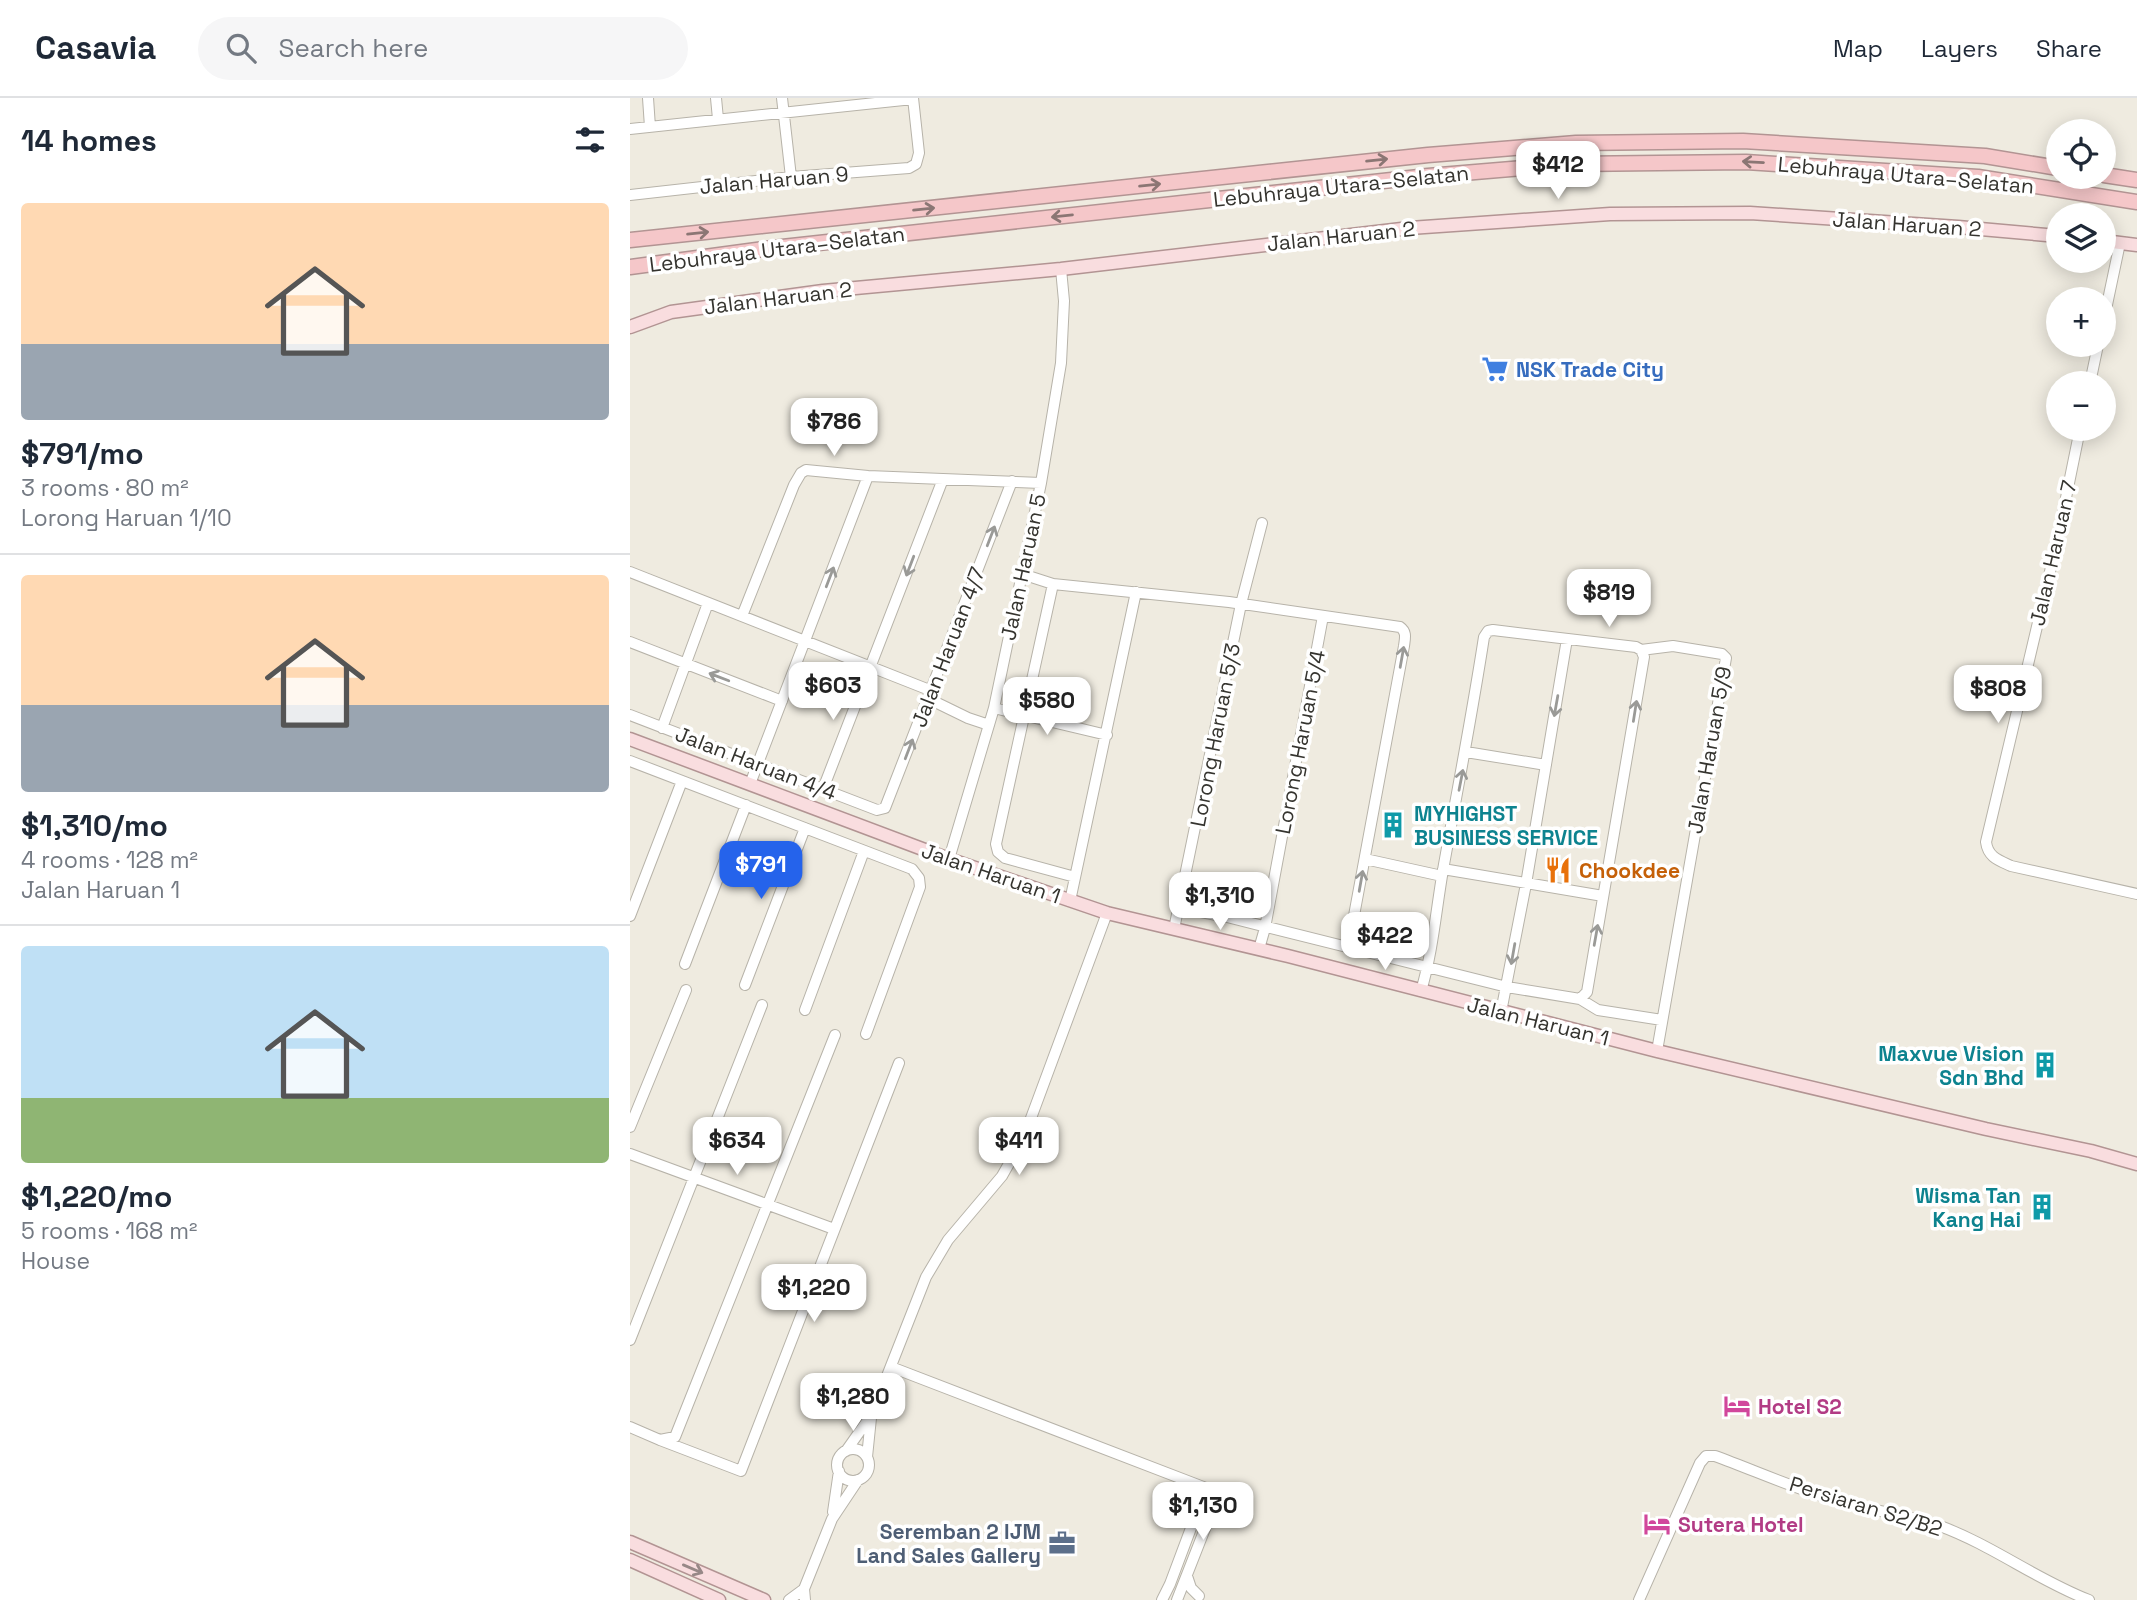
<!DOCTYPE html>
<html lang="en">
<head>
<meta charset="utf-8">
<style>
  :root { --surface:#fff; --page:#f6f6f7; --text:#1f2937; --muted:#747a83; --line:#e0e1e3; --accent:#2563eb }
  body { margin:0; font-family:"Space Grotesk",sans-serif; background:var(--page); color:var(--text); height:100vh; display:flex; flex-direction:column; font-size:26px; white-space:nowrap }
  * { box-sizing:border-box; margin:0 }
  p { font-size:23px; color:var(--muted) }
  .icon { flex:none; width:38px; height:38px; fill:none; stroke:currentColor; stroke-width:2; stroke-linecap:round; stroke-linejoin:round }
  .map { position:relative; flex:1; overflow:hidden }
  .side { display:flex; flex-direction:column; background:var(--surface); width:630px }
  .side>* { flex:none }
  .fabs { position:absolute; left:1416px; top:21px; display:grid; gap:14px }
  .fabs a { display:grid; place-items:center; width:70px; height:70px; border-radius:50%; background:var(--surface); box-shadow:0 4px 18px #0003; font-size:35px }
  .price { position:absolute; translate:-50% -60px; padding:0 16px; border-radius:14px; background:#fff; color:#222; font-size:23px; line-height:46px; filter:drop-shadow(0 2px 4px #0008) }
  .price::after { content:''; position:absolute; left:50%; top:42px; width:21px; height:16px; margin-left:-10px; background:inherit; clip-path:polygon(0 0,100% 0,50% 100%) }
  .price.current { background:var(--accent); color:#fff }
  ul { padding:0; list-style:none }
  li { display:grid; align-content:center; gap:14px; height:371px; padding:0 21px }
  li+li { border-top:2px solid var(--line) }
  li span { display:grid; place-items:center; height:217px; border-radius:7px; color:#555 }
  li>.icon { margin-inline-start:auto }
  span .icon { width:126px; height:126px; fill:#fffc; stroke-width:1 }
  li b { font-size:30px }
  h2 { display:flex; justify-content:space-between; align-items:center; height:84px; padding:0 21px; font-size:30px }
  header { display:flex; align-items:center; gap:42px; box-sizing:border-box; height:98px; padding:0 35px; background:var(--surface); border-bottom:2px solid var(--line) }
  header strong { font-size:33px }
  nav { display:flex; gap:38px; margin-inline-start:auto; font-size:24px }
  .search { width:490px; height:63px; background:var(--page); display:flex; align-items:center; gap:18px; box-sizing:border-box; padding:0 24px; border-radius:38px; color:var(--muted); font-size:26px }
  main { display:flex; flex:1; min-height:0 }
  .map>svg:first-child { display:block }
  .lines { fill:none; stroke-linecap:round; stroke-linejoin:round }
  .minor-casing { stroke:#b7b3a9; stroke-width:12 }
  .major-casing { stroke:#b29493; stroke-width:15 }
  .highway-casing { stroke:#b29493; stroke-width:17 }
  .minor { stroke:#fff; stroke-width:10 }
  .major { stroke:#f9dddf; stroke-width:12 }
  .highway { stroke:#f5c7c9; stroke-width:14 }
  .oneway { stroke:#8b7674 }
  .oneway2 { stroke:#9a9a97 }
  .oneway3 { stroke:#978887 }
  .labels { text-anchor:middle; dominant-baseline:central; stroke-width:7; stroke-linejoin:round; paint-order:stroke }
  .street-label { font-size:21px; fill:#35342f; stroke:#fff }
  .shop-label { font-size:21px; font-weight:bold; fill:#366cbe; stroke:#fff; text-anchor:start }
  .culture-label { font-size:21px; font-weight:bold; fill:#0d838f; stroke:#fff; text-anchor:end }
  .food-label { font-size:21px; font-weight:bold; fill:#c56008; stroke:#fff; text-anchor:start }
  .hotel-label { font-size:21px; font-weight:bold; fill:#b23c85; stroke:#fff; text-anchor:start }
  .service-label { font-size:21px; font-weight:bold; fill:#4e5e75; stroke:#fff; text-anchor:end }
</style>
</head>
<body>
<header>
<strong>Casavia</strong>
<div class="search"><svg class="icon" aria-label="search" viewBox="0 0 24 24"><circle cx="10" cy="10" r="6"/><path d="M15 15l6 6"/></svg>Search here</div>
<nav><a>Map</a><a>Layers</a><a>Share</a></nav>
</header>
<main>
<section class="side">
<h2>14 homes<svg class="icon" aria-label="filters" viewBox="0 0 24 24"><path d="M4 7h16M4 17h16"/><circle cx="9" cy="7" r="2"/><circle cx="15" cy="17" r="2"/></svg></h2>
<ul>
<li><span style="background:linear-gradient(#ffd9b3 65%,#9aa5b1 0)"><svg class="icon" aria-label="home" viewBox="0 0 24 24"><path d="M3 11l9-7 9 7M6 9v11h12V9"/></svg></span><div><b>$791/mo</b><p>3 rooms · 80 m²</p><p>Lorong Haruan 1/10</p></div></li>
<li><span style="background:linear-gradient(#ffd9b3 60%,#9aa5b1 0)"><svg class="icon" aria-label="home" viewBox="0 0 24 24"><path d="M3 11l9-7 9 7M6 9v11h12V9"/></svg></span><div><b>$1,310/mo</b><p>4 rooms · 128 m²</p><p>Jalan Haruan 1</p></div></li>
<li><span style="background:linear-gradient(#bfe0f5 70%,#8fb573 0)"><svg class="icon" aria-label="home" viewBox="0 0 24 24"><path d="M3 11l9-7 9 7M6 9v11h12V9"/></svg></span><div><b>$1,220/mo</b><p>5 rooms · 168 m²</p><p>House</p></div></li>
</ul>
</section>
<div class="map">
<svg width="1507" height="1502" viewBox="0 0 1507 1502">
  <rect width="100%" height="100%" fill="#efebe0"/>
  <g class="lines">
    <!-- minor casing -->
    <g class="minor-casing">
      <path id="minor" d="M18,0L20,29
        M86,0L88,21
        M152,0L161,79
        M0,31L283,1
        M0,97L161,79L279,70L286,66L289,55L283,0
        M1474,221L1490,145
        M1460,285L1468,247
        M1450,331L1427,444L1356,744C1358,759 1368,762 1381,768L1507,796
        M0,474L302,593
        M392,476L423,486L599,504L770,529C777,534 775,540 774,548L718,850
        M423,486L366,746L368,754L375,760L445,779
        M112,518L164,387L171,375L176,372L238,378L411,385
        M0,544L152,603
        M299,601L338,620L359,627
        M364,610L477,637
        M0,617L247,712L255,710L382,383
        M32,630L78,505
        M836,654L916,667
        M0,663L282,771L289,780L290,789L236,936
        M120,686L238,378
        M193,691L313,381
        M319,761L364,610L411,385L431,265L434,203L431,171
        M735,761L812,778
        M813,771L973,798
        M440,803L506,494
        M550,810L597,819L877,889L950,901L968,912L1032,922
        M0,818L52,683
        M544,831L611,506L632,425
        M629,851L635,830L693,518
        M55,866L116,707
        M115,887L175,730
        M791,893C803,853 806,812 813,772C827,694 842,617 854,539L858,533L863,532L1006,549L1011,552L1043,548L1092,556L1096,560L1027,953
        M950,901L957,894L1014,559L1011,552
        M175,912L234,753
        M871,914L896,786L937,541
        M0,1029L56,892
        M0,1056L204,1131
        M0,1242L132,907
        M261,1269L589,1395L547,1502
        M0,1329L30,1342L45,1339L205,937
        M30,1342L111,1373L269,965
        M207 1367a16 16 0 1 1 32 0a16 16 0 1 1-32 0Z
        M216,1353L242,1316L296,1179L318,1142L372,1078L394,1039L477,815
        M237,1359L241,1320
        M203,1414L209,1373
        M557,1478L561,1490L569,1498
        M159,1502L174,1491
        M175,1502L174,1491L202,1421L228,1382
        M532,1502L540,1486L576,1390
        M1009,1502L1070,1365L1076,1358H1085C1126,1373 1168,1392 1211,1404C1244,1413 1278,1417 1310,1428C1362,1447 1407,1482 1459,1502"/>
    </g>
    <!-- major casing -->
    <g class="major-casing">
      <path id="major" d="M1474,143L1507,147
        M0,229L41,214L193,193L431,171L780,130L980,116L1120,115L1328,129L1428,138
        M0,641L319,761L477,815L658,858L1027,953L1356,1031L1461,1053L1507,1066
        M0,1444L134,1502
        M0,1462L89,1502"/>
    </g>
    <!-- highway casing -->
    <g class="highway-casing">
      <path id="highway" d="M1474,77L1507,82
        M0,142L798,57L946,45L1113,43L1355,58L1428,70
        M0,169L134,151L798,78L941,66L1116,64L1348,79L1507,104"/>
    </g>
    <!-- minor -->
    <use href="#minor" class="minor"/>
    <!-- major -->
    <use href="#major" class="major"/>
    <!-- highway -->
    <use href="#highway" class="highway"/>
  </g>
  <!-- one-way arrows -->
  <defs><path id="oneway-shaft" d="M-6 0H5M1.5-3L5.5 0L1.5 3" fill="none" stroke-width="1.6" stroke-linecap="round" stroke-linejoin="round" transform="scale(1.75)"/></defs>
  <g class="oneway">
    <use href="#oneway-shaft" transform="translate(747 62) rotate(-6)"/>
    <use href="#oneway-shaft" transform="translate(1123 64) rotate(-177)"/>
    <use href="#oneway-shaft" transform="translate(520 87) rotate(-6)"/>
    <use href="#oneway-shaft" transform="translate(294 111) rotate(-6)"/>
    <use href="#oneway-shaft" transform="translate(432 118) rotate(174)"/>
    <use href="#oneway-shaft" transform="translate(68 135) rotate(-6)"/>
  </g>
  <g class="oneway2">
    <use href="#oneway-shaft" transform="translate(361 438) rotate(-69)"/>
    <use href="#oneway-shaft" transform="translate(280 468) rotate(111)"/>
    <use href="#oneway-shaft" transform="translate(200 479) rotate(-69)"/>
    <use href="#oneway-shaft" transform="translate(772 559) rotate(-80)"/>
    <use href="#oneway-shaft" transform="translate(89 579) rotate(-159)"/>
    <use href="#oneway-shaft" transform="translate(926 608) rotate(100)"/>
    <use href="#oneway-shaft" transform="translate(1005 613) rotate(-81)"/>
    <use href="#oneway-shaft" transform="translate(279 651) rotate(-69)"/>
    <use href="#oneway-shaft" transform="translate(831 682) rotate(-79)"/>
    <use href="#oneway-shaft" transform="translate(731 783) rotate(-80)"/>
    <use href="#oneway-shaft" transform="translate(966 837) rotate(-80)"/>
    <use href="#oneway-shaft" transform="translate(883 856) rotate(100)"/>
  </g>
  <use class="oneway3" href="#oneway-shaft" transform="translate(63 1471) rotate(23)"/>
  <!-- icons -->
  <defs>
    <g id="supermarket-bare" transform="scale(2.1)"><path d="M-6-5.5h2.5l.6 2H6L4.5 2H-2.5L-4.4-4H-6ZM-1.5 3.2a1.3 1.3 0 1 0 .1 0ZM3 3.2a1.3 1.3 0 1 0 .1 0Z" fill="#3f7fe0" stroke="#fff" stroke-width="2.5" paint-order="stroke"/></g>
    <g id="building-bare" transform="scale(2.1)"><path d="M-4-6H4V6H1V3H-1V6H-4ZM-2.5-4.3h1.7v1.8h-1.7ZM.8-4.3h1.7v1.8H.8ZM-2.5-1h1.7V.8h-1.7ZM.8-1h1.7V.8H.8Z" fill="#0f9aa8" stroke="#fff" stroke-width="2.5" paint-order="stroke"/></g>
    <g id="restaurant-bare" transform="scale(2.1)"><path d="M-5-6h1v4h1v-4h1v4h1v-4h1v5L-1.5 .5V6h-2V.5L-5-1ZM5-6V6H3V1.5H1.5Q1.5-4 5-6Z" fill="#e8710a" stroke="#fff" stroke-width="2.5" paint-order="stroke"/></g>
    <g id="hotel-bare" transform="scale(2.1)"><path d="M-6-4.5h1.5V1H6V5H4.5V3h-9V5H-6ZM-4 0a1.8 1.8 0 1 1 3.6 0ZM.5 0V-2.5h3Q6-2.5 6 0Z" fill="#d1479c" stroke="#fff" stroke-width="2.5" paint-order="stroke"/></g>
    <g id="office-bare" transform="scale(2.1)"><path d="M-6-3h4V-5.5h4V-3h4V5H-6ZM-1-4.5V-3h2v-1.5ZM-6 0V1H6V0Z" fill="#5c6f8a" stroke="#fff" stroke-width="2.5" paint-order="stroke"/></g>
  </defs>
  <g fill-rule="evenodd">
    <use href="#supermarket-bare" x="865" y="271"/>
    <use href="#building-bare" x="763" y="727"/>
    <use href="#restaurant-bare" x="928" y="772"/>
    <use href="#building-bare" x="1415" y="967"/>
    <use href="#building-bare" x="1412" y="1109"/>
    <use href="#hotel-bare" x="1107" y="1308"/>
    <use href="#hotel-bare" x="1027" y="1426"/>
    <use href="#office-bare" x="432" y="1445"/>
  </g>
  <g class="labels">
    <!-- street labels -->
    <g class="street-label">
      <text transform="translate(1276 77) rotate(5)">Lebuhraya Utara–Selatan</text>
      <text transform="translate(144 82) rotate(-5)">Jalan Haruan 9</text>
      <text transform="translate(711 88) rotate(-6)">Lebuhraya Utara–Selatan</text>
      <text transform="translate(1277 126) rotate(4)">Jalan Haruan 2</text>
      <text transform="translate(711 138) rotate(-6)">Jalan Haruan 2</text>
      <text transform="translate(147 151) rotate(-7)">Lebuhraya Utara–Selatan</text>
      <text transform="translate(148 200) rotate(-7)">Jalan Haruan 2</text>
      <text transform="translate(1423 455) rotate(-77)">Jalan Haruan 7</text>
      <text transform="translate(393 469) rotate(-78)">Jalan Haruan 5</text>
      <text transform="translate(318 549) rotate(-69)">Jalan Haruan 4/7</text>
      <text transform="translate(585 637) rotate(-79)">Lorong Haruan 5/3</text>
      <text transform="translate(670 644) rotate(-79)">Lorong Haruan 5/4</text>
      <text transform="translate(1079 652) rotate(-80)">Jalan Haruan 5/9</text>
      <text transform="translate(126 665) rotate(21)">Jalan Haruan 4/4</text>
      <text transform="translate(361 775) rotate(19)">Jalan Haruan 1</text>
      <text transform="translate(908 923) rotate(14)">Jalan Haruan 1</text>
      <text transform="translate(1236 1408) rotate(17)">Persiaran S2/B2</text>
    </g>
    <!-- shop labels -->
    <g class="shop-label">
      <text x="886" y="271">NSK Trade City</text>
    </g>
    <!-- culture labels -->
    <g class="culture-label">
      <text x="784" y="715" text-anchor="start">MYHIGHST<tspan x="784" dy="24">BUSINESS SERVICE</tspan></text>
      <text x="1394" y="955">Maxvue Vision<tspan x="1394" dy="24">Sdn Bhd</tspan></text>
      <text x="1391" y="1097">Wisma Tan<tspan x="1391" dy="24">Kang Hai</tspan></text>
    </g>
    <!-- food labels -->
    <g class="food-label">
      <text x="949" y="772">Chookdee</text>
    </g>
    <!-- hotel labels -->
    <g class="hotel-label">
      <text x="1128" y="1308">Hotel S2</text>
      <text x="1048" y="1426">Sutera Hotel</text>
    </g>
    <!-- service labels -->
    <g class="service-label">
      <text x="411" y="1433">Seremban 2 IJM<tspan x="411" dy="24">Land Sales Gallery</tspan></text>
    </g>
  </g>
</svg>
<div class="fabs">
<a><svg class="icon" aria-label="locate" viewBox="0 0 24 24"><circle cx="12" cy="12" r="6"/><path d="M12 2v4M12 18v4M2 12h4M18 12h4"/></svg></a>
<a><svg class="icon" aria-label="layers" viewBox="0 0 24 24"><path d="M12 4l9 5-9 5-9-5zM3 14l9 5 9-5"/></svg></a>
<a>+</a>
<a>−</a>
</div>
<b class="price" style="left:928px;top:103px">$412</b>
<b class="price" style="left:204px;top:360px">$786</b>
<b class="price" style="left:979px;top:531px">$819</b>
<b class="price" style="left:203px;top:624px">$603</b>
<b class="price" style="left:1368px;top:627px">$808</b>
<b class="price" style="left:417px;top:639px">$580</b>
<b class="price current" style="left:131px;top:803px">$791</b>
<b class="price" style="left:590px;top:834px">$1,310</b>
<b class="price" style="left:755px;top:874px">$422</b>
<b class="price" style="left:107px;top:1079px">$634</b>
<b class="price" style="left:389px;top:1079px">$411</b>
<b class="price" style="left:184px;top:1226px">$1,220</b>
<b class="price" style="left:223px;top:1335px">$1,280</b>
<b class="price" style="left:573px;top:1444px">$1,130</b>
</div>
</main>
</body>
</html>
